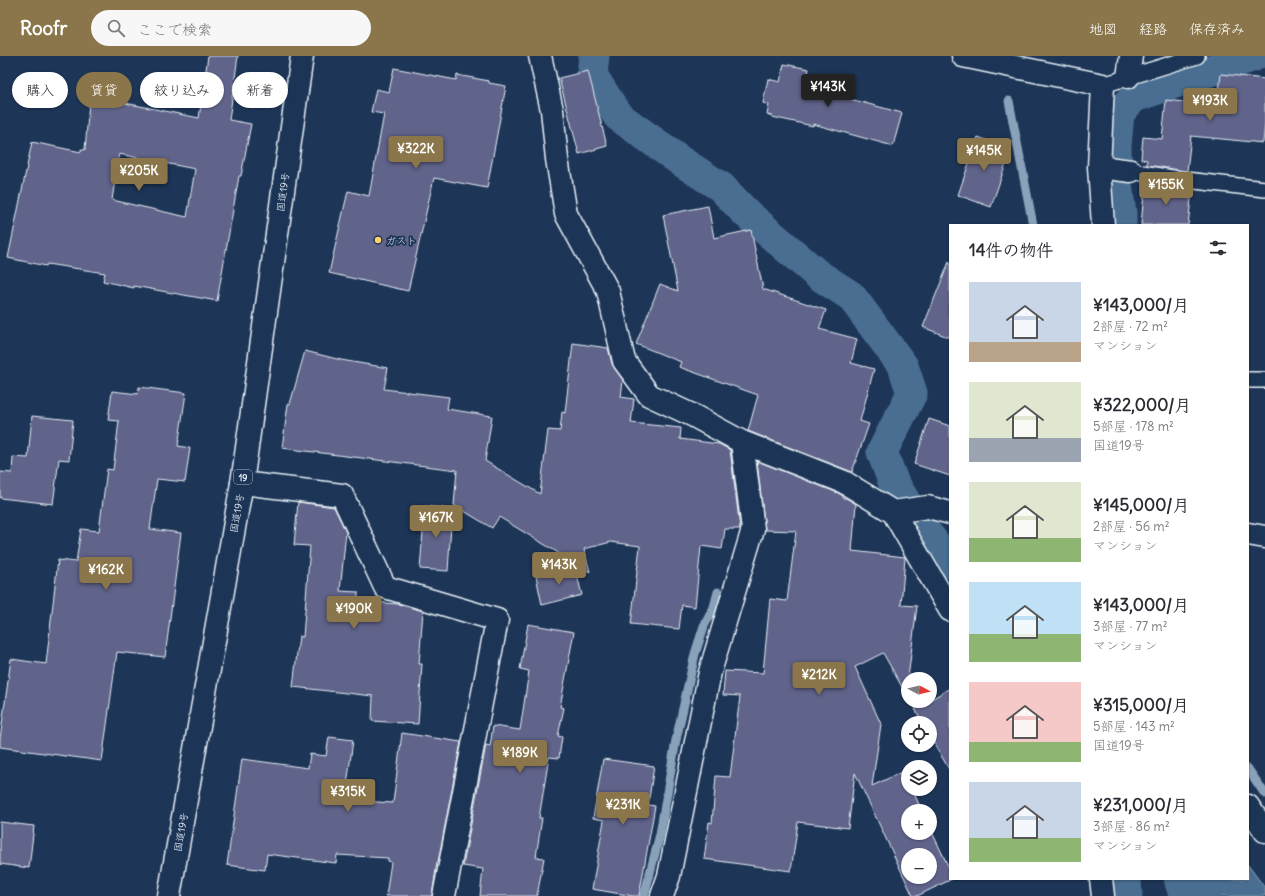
<!DOCTYPE html>
<html lang="ja">
<head>
<meta charset="utf-8">
<style>
  :root { --surface:#fff; --page:#f7f7f7; --text:#2b2b33; --muted:#7c7c81; --accent:#8a764a }
  body { margin:0; font-family:Delius,"Klee One",sans-serif; background:var(--page); color:var(--text); height:100vh; display:flex; flex-direction:column; font-size:15px; white-space:nowrap }
  * { box-sizing:border-box; margin:0 }
  p { font-size:13px; color:var(--muted) }
  .icon { flex:none; width:22px; height:22px; fill:none; stroke:currentColor; stroke-width:2; stroke-linecap:round; stroke-linejoin:round }
  .map { position:relative; flex:1; overflow:hidden }
  .sheet { position:absolute; left:949px; top:168px; width:300px; height:656px; display:flex; flex-direction:column; background:var(--surface); border-radius:0px; box-shadow:0 1px 3px #0004 }
  .sheet>* { flex:none }
  .hud { position:absolute; left:12px; top:16px; width:380px; height:36px; display:flex; gap:8px }
  .needle { width:26px; rotate:97deg }
  .buttons { position:absolute; left:901px; top:616px; display:grid; gap:8px }
  .buttons a { display:grid; place-items:center; width:36px; height:36px; border-radius:50%; background:var(--surface); box-shadow:0 1px 3px #0004; font-size:20px }
  .price { position:absolute; translate:-50% -34px; padding:0 9px; border-radius:4px; background:var(--accent); color:#fff; font-size:13px; line-height:26px; filter:drop-shadow(0 1px 2px #0008) }
  .price::after { content:''; position:absolute; left:50%; top:24px; width:12px; height:9px; margin-left:-6px; background:inherit; clip-path:polygon(0 0,100% 0,50% 100%) }
  .price.active { background:#222; color:#fff }
  ul { padding:0; list-style:none }
  li { display:flex; align-items:center; gap:12px; height:100px; padding:0 20px }
  li span { display:grid; place-items:center; flex:none; width:112px; height:80px; border-radius:0px; color:#555 }
  li>.icon { margin-inline-start:auto }
  span .icon { width:48px; height:48px; fill:#fffc; stroke-width:1 }
  li b { font-size:17px }
  h2 { display:flex; justify-content:space-between; align-items:center; height:48px; padding:0 20px; font-size:17px }
  .tag { padding:0 14px; border-radius:18px; background:var(--surface); box-shadow:0 1px 3px #0004; font-size:14px; line-height:36px }
  .tag.active { background:var(--accent); color:#fff }
  header { display:flex; align-items:center; gap:24px; box-sizing:border-box; height:56px; padding:0 20px; background:var(--accent); color:#fff }
  header strong { font-size:19px }
  nav { display:flex; gap:22px; margin-inline-start:auto; font-size:14px }
  .search { width:280px; height:36px; background:var(--page); display:flex; align-items:center; gap:10px; box-sizing:border-box; padding:0 14px; border-radius:22px; color:var(--muted); font-size:15px }
  .map>svg:first-child { display:block }
  .water { fill:#4a6e91; stroke:#89a2ba }
  .lines { fill:none; stroke-linecap:round; stroke-linejoin:round }
  .stream { stroke:#89a2ba; stroke-width:9 }
  .canal { stroke:#4a6e91; stroke-width:31 }
  .river { stroke:#4a6e91; stroke-width:52 }
  .building { fill:#60648a; stroke:#e8f1f8; fill-rule:evenodd }
  .lane-casing { stroke:#e8f1f8; stroke-width:18 }
  .street-casing { stroke:#e8f1f8; stroke-width:25 }
  .highway-casing { stroke:#e8f1f8; stroke-width:25 }
  .lane { stroke:#1d3557; stroke-width:15 }
  .street { stroke:#1d3557; stroke-width:22 }
  .highway { stroke:#1d3557; stroke-width:22 }
  .poi-dot { fill:#ffd166; stroke:#1d3557; stroke-width:1.5 }
  .labels { text-anchor:middle; dominant-baseline:central; stroke-width:4; stroke-linejoin:round; paint-order:stroke }
  .shield { fill:#1d3557; stroke:#abb9c8; stroke-width:1 }
  .shield-label { font-size:9px; font-weight:bold; fill:#e8f1f8 }
  .street-label { font-size:10px; fill:#e8f1f8; stroke:#1d3557 }
  .poi-label { font-size:10px; fill:#e8f1f8; stroke:#1d3557; text-anchor:start }
</style>
</head>
<body>
<header>
<strong>Roofr</strong>
<div class="search"><svg class="icon" aria-label="search" viewBox="0 0 24 24"><circle cx="10" cy="10" r="6"/><path d="M15 15l6 6"/></svg>ここで検索</div>
<nav><a>地図</a><a>経路</a><a>保存済み</a></nav>
</header>
<div class="map">
<svg width="1265" height="840" viewBox="0 0 1265 840">
  <rect width="100%" height="100%" fill="#1d3557"/>
  <filter id="ink" filterUnits="userSpaceOnUse"><feTurbulence type="fractalNoise" baseFrequency=".025" numOctaves="2"/><feDisplacementMap in="SourceGraphic" scale="8" xChannelSelector="R" yChannelSelector="G"/><feConvolveMatrix kernelMatrix="1 2 1 2 8 2 1 2 1" color-interpolation-filters="sRGB"/></filter>
  <g filter="url(#ink)">
    <!-- water -->
    <path class="water" d="M1248,809L1265,832V840H1209L1202,823H1248Z"/>
    <g class="lines">
      <!-- stream -->
      <path class="stream" d="M1009,45L1033,169
        M731,392L732,419L741,464
        M1248,713L1265,738
        M644,840L660,778L676,684L695,598L704,570L714,551L718,536"/>
      <!-- canal -->
      <path class="canal" d="M594,0L592,19L618,60L679,104L721,131L746,157L817,218L851,240L903,310L912,337L882,396L893,425L915,462L950,507
        M1121,169V157L1117,129L1116,91L1119,57L1134,41L1254,0
        M1126,823L1127,840"/>
      <!-- river -->
      <path class="river" d="M1190,823L1196,840"/>
    </g>
    <!-- building -->
    <path class="building" d="M208,0H238L229,64L251,68L241,120H239L217,245L134,230V232L103,225L105,217L47,208L46,210L8,202L32,86L81,96V93L85,94L91,23L122,25L120,46L199,62ZM119,98L195,113L187,161L112,144Z
      M784,8L809,13L806,27L821,30L820,35L902,57L893,90L813,68V70L772,61V60L767,59L769,49L763,47L768,23L780,26Z
      M394,12L456,24L457,19L489,25V27L506,30L487,132L434,122L408,235L329,217L348,135L369,140L384,58L371,56L376,33L389,36Z
      M588,15L607,90L579,98L559,22Z
      M1221,18L1265,23V66L1263,87L1191,80L1187,115L1147,109V104L1141,103L1143,81L1162,83L1166,44L1211,49V44H1218Z
      M978,81L1011,93L991,151L958,139Z
      M1145,127L1192,134L1188,169H1141Z
      M708,150L714,182L751,174L763,233L826,254L819,273L857,283L851,307L874,313L860,365L869,368L852,416L748,375L758,339L679,311L681,306L636,288L660,228L678,235L663,159Z
      M949,206L950,207V282L923,271Z
      M573,287L608,292L612,308L623,324L621,341L634,343L631,367L681,372L680,383L719,388L730,394L740,472V473H725L722,493L701,490L695,551L682,549L679,573L631,568L640,490L611,486L584,493L590,516L499,461L492,472L454,449L457,414L282,392L288,348H290L305,295L341,304L388,312L384,333L449,341L447,353L492,360L485,405L540,438L548,374L560,375L562,356L565,357Z
      M139,331L186,337L178,390L190,392L185,426L157,423L150,473L181,477L165,601L117,596L102,705L0,691V683L11,603L46,608L58,504L76,506L81,473L99,475L107,413L113,414L119,365L108,364L112,335L138,338Z
      M32,360L73,364L69,404L59,403L53,448L0,442V416L12,417L13,401L28,402Z
      M929,363L950,370V420L914,408Z
      M757,405L838,437L843,440V442H846L856,448L852,495L905,501V502L901,549L917,550L906,638L883,597L855,611L881,668L872,730L904,715L908,725V733H912L922,755H908V777H930V772L950,814V823H952L917,840H913L855,717L848,772L798,766L791,815L704,803L709,766L712,767L716,720L730,721L740,640L723,639L725,615L763,617L770,543L787,545L796,475L765,474ZM908,799H930V821H908Z
      M298,446L334,451L346,476L340,535L358,536V545L398,548L423,555L419,608H422L418,668L372,665L373,640L293,631L299,580L303,581L310,490L294,489Z
      M425,450L452,453L448,515L420,513Z
      M575,511L582,539L542,549L536,520Z
      M528,568L574,576L560,651L564,652L558,680L562,681L559,702L549,701L539,762H542L536,801L544,802L537,840H480L483,813L463,810L486,689L490,690L493,670L520,674L529,615L520,613Z
      M950,632V715L930,680V667H923L915,653Z
      M402,677L461,686L438,806H437L432,840H386L391,806L388,805V802L337,799L336,807L267,798L265,814L227,809L242,703L308,712L310,698L326,700L329,681L353,684L345,744L393,747Z
      M603,703L654,710L648,749L655,750L639,840H633L592,833L604,764L593,762Z
      M0,766L34,770L29,812L0,808Z"/>
    <g class="lines">
      <!-- lane casing -->
      <g class="lane-casing">
        <path id="lane" d="M1103,29L1197,0
          M1131,115L1177,123L1265,133
          M1248,324H1265"/>
      </g>
      <!-- street casing -->
      <g class="street-casing">
        <path id="street" d="M540,0L552,54L557,103L566,158L608,235L624,305L649,339L694,360L742,386L844,426L893,456L950,554
          M963,0L1103,29L1099,111L1103,169
          M1128,21L1131,0
          M1099,111L1131,115
          M242,427L342,439L385,531L497,564L444,840
          M893,456L928,451L950,457
          M1248,478L1265,481
          M1248,750L1265,775
          M1101,823L1103,840
          M662,840L669,820L710,616L753,473L742,386"/>
      </g>
      <!-- highway casing -->
      <g class="highway-casing">
        <path id="highway" d="M169,840L242,427L302,0"/>
      </g>
      <!-- lane -->
      <use href="#lane" class="lane"/>
      <!-- street -->
      <use href="#street" class="street"/>
      <!-- highway -->
      <use href="#highway" class="highway"/>
    </g>
  </g>
  <!-- markers -->
  <circle class="poi-dot" cx="378" cy="184" r="4"/>
  <g class="labels">
    <!-- shield labels -->
    <rect class="shield" x="234" y="414" width="18" height="14" rx="3"/>
    <g class="shield-label">
      <text x="243" y="421">19</text>
    </g>
    <!-- street labels -->
    <g class="street-label">
      <text transform="translate(283 136) rotate(-82)">国道19号</text>
      <text transform="translate(237 457) rotate(-80)">国道19号</text>
      <text transform="translate(181 776) rotate(-80)">国道19号</text>
    </g>
    <!-- poi labels -->
    <g class="poi-label">
      <text x="386" y="184">ガスト</text>
    </g>
  </g>
</svg>
<div class="buttons">
<a><svg class="needle" viewBox="-14 -14 28 28"><path d="M0-13l5 13h-10z" fill="#e53935"/><path d="M0 13l5-13h-10z" fill="#7c7c81"/></svg></a>
<a><svg class="icon" aria-label="locate" viewBox="0 0 24 24"><circle cx="12" cy="12" r="6"/><path d="M12 2v4M12 18v4M2 12h4M18 12h4"/></svg></a>
<a><svg class="icon" aria-label="layers" viewBox="0 0 24 24"><path d="M12 4l9 5-9 5-9-5zM3 14l9 5 9-5"/></svg></a>
<a>+</a>
<a>−</a>
</div>
<b class="price active" style="left:828px;top:52px">¥143K</b>
<b class="price" style="left:1210px;top:66px">¥193K</b>
<b class="price" style="left:416px;top:114px">¥322K</b>
<b class="price" style="left:984px;top:116px">¥145K</b>
<b class="price" style="left:139px;top:136px">¥205K</b>
<b class="price" style="left:1166px;top:150px">¥155K</b>
<b class="price" style="left:436px;top:483px">¥167K</b>
<b class="price" style="left:559px;top:530px">¥143K</b>
<b class="price" style="left:106px;top:535px">¥162K</b>
<b class="price" style="left:354px;top:574px">¥190K</b>
<b class="price" style="left:819px;top:640px">¥212K</b>
<b class="price" style="left:520px;top:718px">¥189K</b>
<b class="price" style="left:348px;top:757px">¥315K</b>
<b class="price" style="left:623px;top:770px">¥231K</b>
<div class="hud">
<a class="tag">購入</a>
<a class="tag active">賃貸</a>
<a class="tag">絞り込み</a>
<a class="tag">新着</a>
</div>
<section class="sheet">
<h2>14件の物件<svg class="icon" aria-label="filters" viewBox="0 0 24 24"><path d="M4 7h16M4 17h16"/><circle cx="9" cy="7" r="2"/><circle cx="15" cy="17" r="2"/></svg></h2>
<ul>
<li><span style="background:linear-gradient(#c9d6e8 75%,#b9a48a 0)"><svg class="icon" aria-label="home" viewBox="0 0 24 24"><path d="M3 11l9-7 9 7M6 9v11h12V9"/></svg></span><div><b>¥143,000/月</b><p>2部屋 · 72 m²</p><p>マンション</p></div></li>
<li><span style="background:linear-gradient(#dfe7d0 70%,#9aa5b1 0)"><svg class="icon" aria-label="home" viewBox="0 0 24 24"><path d="M3 11l9-7 9 7M6 9v11h12V9"/></svg></span><div><b>¥322,000/月</b><p>5部屋 · 178 m²</p><p>国道19号</p></div></li>
<li><span style="background:linear-gradient(#dfe7d0 70%,#8fb573 0)"><svg class="icon" aria-label="home" viewBox="0 0 24 24"><path d="M3 11l9-7 9 7M6 9v11h12V9"/></svg></span><div><b>¥145,000/月</b><p>2部屋 · 56 m²</p><p>マンション</p></div></li>
<li><span style="background:linear-gradient(#bfe0f5 65%,#8fb573 0)"><svg class="icon" aria-label="home" viewBox="0 0 24 24"><path d="M3 11l9-7 9 7M6 9v11h12V9"/></svg></span><div><b>¥143,000/月</b><p>3部屋 · 77 m²</p><p>マンション</p></div></li>
<li><span style="background:linear-gradient(#f6c9c9 75%,#8fb573 0)"><svg class="icon" aria-label="home" viewBox="0 0 24 24"><path d="M3 11l9-7 9 7M6 9v11h12V9"/></svg></span><div><b>¥315,000/月</b><p>5部屋 · 143 m²</p><p>国道19号</p></div></li>
<li><span style="background:linear-gradient(#c9d6e8 70%,#8fb573 0)"><svg class="icon" aria-label="home" viewBox="0 0 24 24"><path d="M3 11l9-7 9 7M6 9v11h12V9"/></svg></span><div><b>¥231,000/月</b><p>3部屋 · 86 m²</p><p>マンション</p></div></li>
</ul>
</section>
</div>
</body>
</html>
